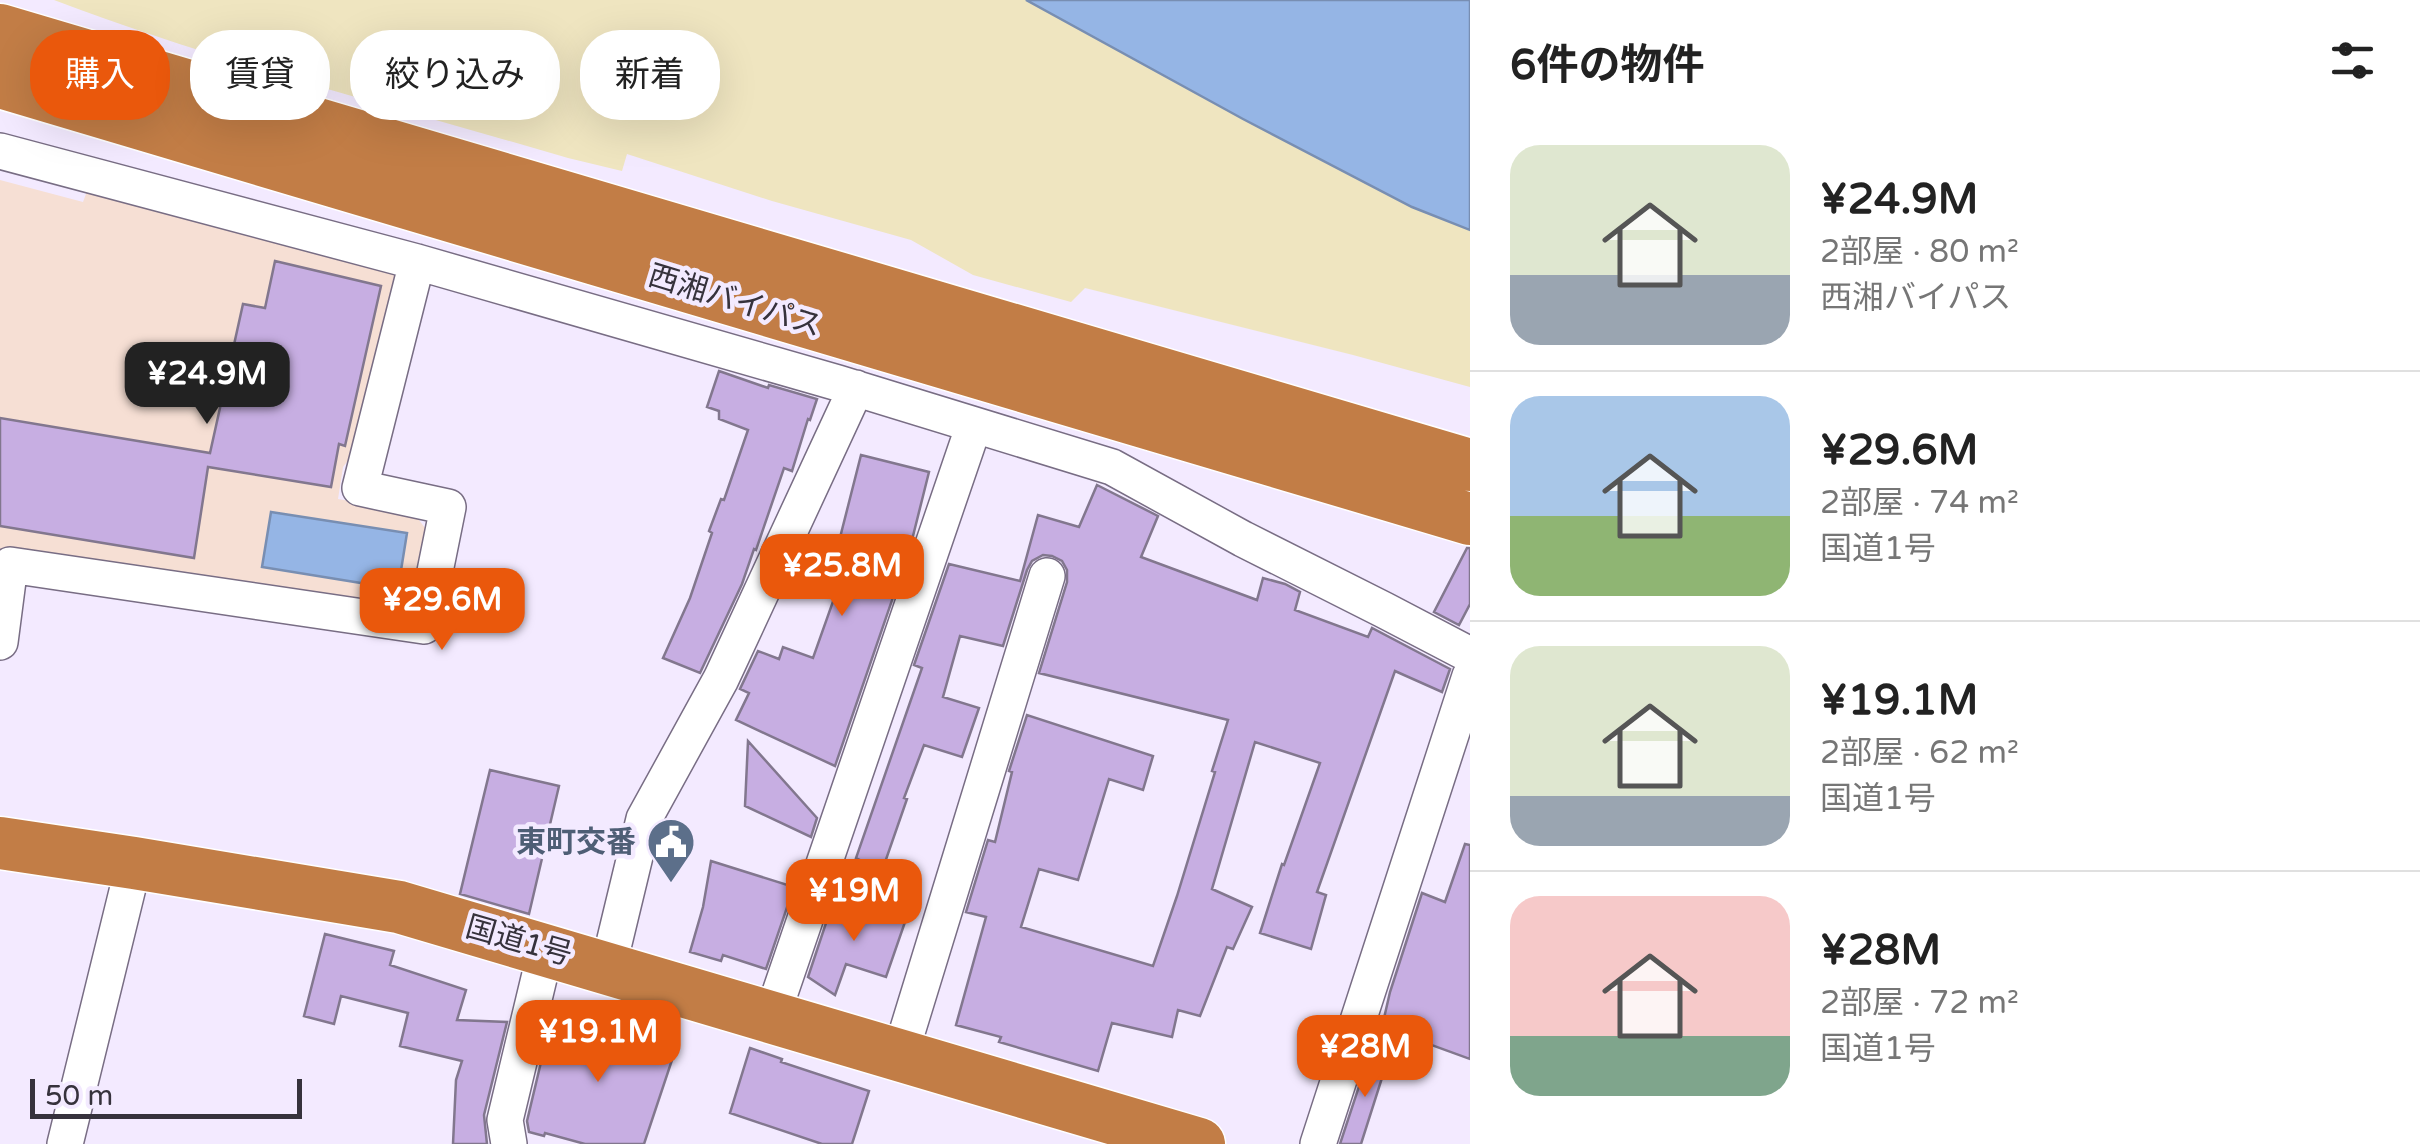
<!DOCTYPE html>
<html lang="ja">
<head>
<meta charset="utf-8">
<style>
  :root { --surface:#fff; --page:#f6f6f6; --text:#222; --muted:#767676; --line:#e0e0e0; --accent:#ea580c }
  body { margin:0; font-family:"Varela Round","Noto Sans JP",sans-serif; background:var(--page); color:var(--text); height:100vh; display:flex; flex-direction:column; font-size:38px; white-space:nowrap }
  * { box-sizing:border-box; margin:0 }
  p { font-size:32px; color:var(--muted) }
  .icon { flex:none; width:55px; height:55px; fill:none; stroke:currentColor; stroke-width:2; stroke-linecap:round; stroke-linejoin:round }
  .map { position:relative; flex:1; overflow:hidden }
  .drawer { display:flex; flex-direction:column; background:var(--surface); width:950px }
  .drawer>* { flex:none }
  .top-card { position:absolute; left:30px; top:30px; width:950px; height:90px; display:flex; gap:20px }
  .scale { position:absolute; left:30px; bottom:25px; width:272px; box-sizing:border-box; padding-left:10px; border:5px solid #36323c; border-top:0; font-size:28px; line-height:35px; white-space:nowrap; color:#36323c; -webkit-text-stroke:8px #f3eaff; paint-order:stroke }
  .price { position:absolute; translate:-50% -85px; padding:0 22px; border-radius:20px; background:var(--accent); color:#fff; font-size:32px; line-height:65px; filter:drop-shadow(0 2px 5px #0008) }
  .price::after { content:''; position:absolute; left:50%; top:60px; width:30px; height:22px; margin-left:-15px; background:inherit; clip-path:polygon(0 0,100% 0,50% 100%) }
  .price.active { background:#222; color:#fff }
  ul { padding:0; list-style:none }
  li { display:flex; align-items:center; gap:30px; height:250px; padding:0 40px }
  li+li { border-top:2px solid var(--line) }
  li span { display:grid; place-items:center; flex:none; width:280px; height:200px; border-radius:30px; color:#555 }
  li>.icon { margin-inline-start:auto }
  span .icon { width:120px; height:120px; fill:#fffc; stroke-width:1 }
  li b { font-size:42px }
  h2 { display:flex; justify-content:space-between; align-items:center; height:120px; padding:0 40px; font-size:42px }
  .tag { padding:0 35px; border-radius:40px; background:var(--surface); box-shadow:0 10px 40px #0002; font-size:35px; line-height:90px }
  .tag.active { background:var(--accent); color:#fff }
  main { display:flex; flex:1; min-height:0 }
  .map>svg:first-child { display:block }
  .education { fill:#f6dfd4 }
  .sand { fill:#efe5c0 }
  .water { fill:#95b5e5; stroke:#788eb2; stroke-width:2.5 }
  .building { fill:#c7aee2; stroke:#82778e; stroke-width:2.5 }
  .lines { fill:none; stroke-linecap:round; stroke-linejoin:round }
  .minor-casing { stroke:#786d84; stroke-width:38 }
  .highway-casing { stroke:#fff; stroke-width:55 }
  .minor { stroke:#fff; stroke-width:35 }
  .highway { stroke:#c27d46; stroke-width:52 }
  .labels { text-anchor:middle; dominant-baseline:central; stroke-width:9; stroke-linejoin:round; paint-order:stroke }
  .street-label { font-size:30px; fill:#36323c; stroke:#f3eaff }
  .service-label { font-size:30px; font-weight:bold; fill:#4e5e75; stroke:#f3eaff; text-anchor:end }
</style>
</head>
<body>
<main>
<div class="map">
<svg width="1470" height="1144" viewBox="0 0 1470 1144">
  <rect width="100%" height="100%" fill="#f3eaff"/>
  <!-- education -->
  <path class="education" d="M0,180L83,202L90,183L389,261L400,280L363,441L343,467L338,499L413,512L431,536L418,599L401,612L0,552Z"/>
  <!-- sand -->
  <path class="sand" d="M54,0H1026L1243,119L1412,207L1470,230V387L1353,355L1085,288L1071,302L973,275L911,240L772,201L627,154L622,171L568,158C398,108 220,63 54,0Z"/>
  <!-- water -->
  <path class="water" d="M1026,0H1470V230L1412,207L1243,119Z
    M271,512L407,533L398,589L262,567Z"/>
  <!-- building -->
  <path class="building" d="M275,261L381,286L345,446L339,444L331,487L208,467L194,558L0,526V418L210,453L243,304L265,308Z
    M719,371L768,388L769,385L817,399L810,420L808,419L792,471L784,468L756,550L754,549L742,584L700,673L663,658L690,598L712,533L709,531L721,499L724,500L748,430L719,419V411L707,407Z
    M861,455L929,472L910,548L835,766L736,720L749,693L740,689L758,651L779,659L783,647L813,658L841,579L830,577Z
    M1097,485L1158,516L1141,557L1257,600L1263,578L1285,584L1300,592L1295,610L1368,637L1372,628L1450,669L1442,692L1395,671L1317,892L1326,895L1311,949L1260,933L1282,864L1284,865L1320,763L1255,742L1212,889L1252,907L1233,949L1227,947L1200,1016L1178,1010L1172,1037L1112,1023L1098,1071L999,1042L1001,1037L956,1025L986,917L966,912L988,840L995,842L1012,772L1009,771L1027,715L1153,756L1143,790L1109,779L1078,880L1039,869L1021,927L1153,966L1177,896L1215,772L1212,771L1228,720L1039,673L1067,582V570L1062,561L1052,556L1043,555L1032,561L1027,570L1003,646L960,636L943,697L979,708L962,757L924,745L904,798L907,799L882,871L856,858L922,668L914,665L949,564L1020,581L1038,515L1079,527Z
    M1467,548H1470V604L1459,625L1434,612Z
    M748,741L817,818L811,837L745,806Z
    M490,770L559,786L529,914L460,894Z
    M1465,844L1470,845V1059L1382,1027L1390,992L1422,893L1445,902Z
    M711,861L794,887L766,969L723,955L721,961L690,952L703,907Z
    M834,899L905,922L886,977L846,964L835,995L808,977Z
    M325,934L394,951L390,965L466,990L457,1020L507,1022L484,1115L487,1144H453L456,1080L462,1061L400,1046L408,1013L341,996L334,1024L304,1016Z
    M552,1016L583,1033L588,1018L630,1030L629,1036L675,1051L644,1144H585L545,1133L544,1136L529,1132L527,1121Z
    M750,1048L782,1059L781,1062L869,1091L852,1144H822L730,1113Z
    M1370,1053L1388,1059L1361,1144H1340Z"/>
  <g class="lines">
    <!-- minor casing -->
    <g class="minor-casing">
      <path id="minor" d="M0,151L417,262L838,383L1112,467L1243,539L1384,610L1470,655
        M0,642L10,565L424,626L448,507L360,488L417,262
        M608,968L644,819L721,679L856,388
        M772,1016L974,425
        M900,1055L1047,576
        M65,1144L134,863
        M509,1144L505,1120L546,949
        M1318,1144L1470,676"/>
    </g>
    <!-- highway casing -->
    <g class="highway-casing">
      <path id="highway" d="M0,30L1470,465
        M0,82L1470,519
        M0,843L134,863L399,907L1199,1144"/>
    </g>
    <!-- minor -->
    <use href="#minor" class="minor"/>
    <!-- highway -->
    <use href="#highway" class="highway"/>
  </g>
  <!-- icons -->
  <defs>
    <g id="civic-pin" transform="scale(2.5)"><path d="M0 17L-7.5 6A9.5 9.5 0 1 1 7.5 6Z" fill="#5c6f8a" stroke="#f3eaff"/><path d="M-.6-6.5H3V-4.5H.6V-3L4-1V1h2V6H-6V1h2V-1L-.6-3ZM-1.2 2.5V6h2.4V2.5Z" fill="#fff"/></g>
  </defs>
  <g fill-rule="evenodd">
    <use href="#civic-pin" x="671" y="842"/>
  </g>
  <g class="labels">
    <!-- street labels -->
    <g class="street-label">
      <text transform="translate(735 301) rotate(17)">西湘バイパス</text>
      <text transform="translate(519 941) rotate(16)">国道1号</text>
    </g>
    <!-- service labels -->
    <g class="service-label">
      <text x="636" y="842">東町交番</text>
    </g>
  </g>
</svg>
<div class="scale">50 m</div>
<b class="price active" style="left:207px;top:427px">¥24.9M</b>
<b class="price" style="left:842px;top:619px">¥25.8M</b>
<b class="price" style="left:442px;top:653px">¥29.6M</b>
<b class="price" style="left:854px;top:944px">¥19M</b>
<b class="price" style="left:598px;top:1085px">¥19.1M</b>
<b class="price" style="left:1365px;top:1100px">¥28M</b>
<div class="top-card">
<a class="tag active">購入</a>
<a class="tag">賃貸</a>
<a class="tag">絞り込み</a>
<a class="tag">新着</a>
</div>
</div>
<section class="drawer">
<h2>6件の物件<svg class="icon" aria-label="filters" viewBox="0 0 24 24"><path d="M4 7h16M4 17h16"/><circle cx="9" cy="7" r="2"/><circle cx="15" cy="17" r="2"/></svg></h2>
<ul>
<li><span style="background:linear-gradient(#dfe7d0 65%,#9aa5b1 0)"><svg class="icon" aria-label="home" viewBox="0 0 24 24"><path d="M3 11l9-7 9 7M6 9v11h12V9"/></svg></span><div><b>¥24.9M</b><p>2部屋 · 80 m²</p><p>西湘バイパス</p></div></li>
<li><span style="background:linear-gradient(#a9c7e8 60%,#8fb573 0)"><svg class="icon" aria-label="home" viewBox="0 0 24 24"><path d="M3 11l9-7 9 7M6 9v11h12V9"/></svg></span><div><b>¥29.6M</b><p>2部屋 · 74 m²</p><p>国道1号</p></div></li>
<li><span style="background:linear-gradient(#dfe7d0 75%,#9aa5b1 0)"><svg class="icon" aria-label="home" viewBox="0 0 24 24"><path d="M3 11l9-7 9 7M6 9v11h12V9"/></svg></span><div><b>¥19.1M</b><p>2部屋 · 62 m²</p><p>国道1号</p></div></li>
<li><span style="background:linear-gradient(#f6c9c9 70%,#7fa58c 0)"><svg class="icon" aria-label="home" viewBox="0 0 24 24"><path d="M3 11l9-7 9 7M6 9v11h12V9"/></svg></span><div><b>¥28M</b><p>2部屋 · 72 m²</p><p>国道1号</p></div></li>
</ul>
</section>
</main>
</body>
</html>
